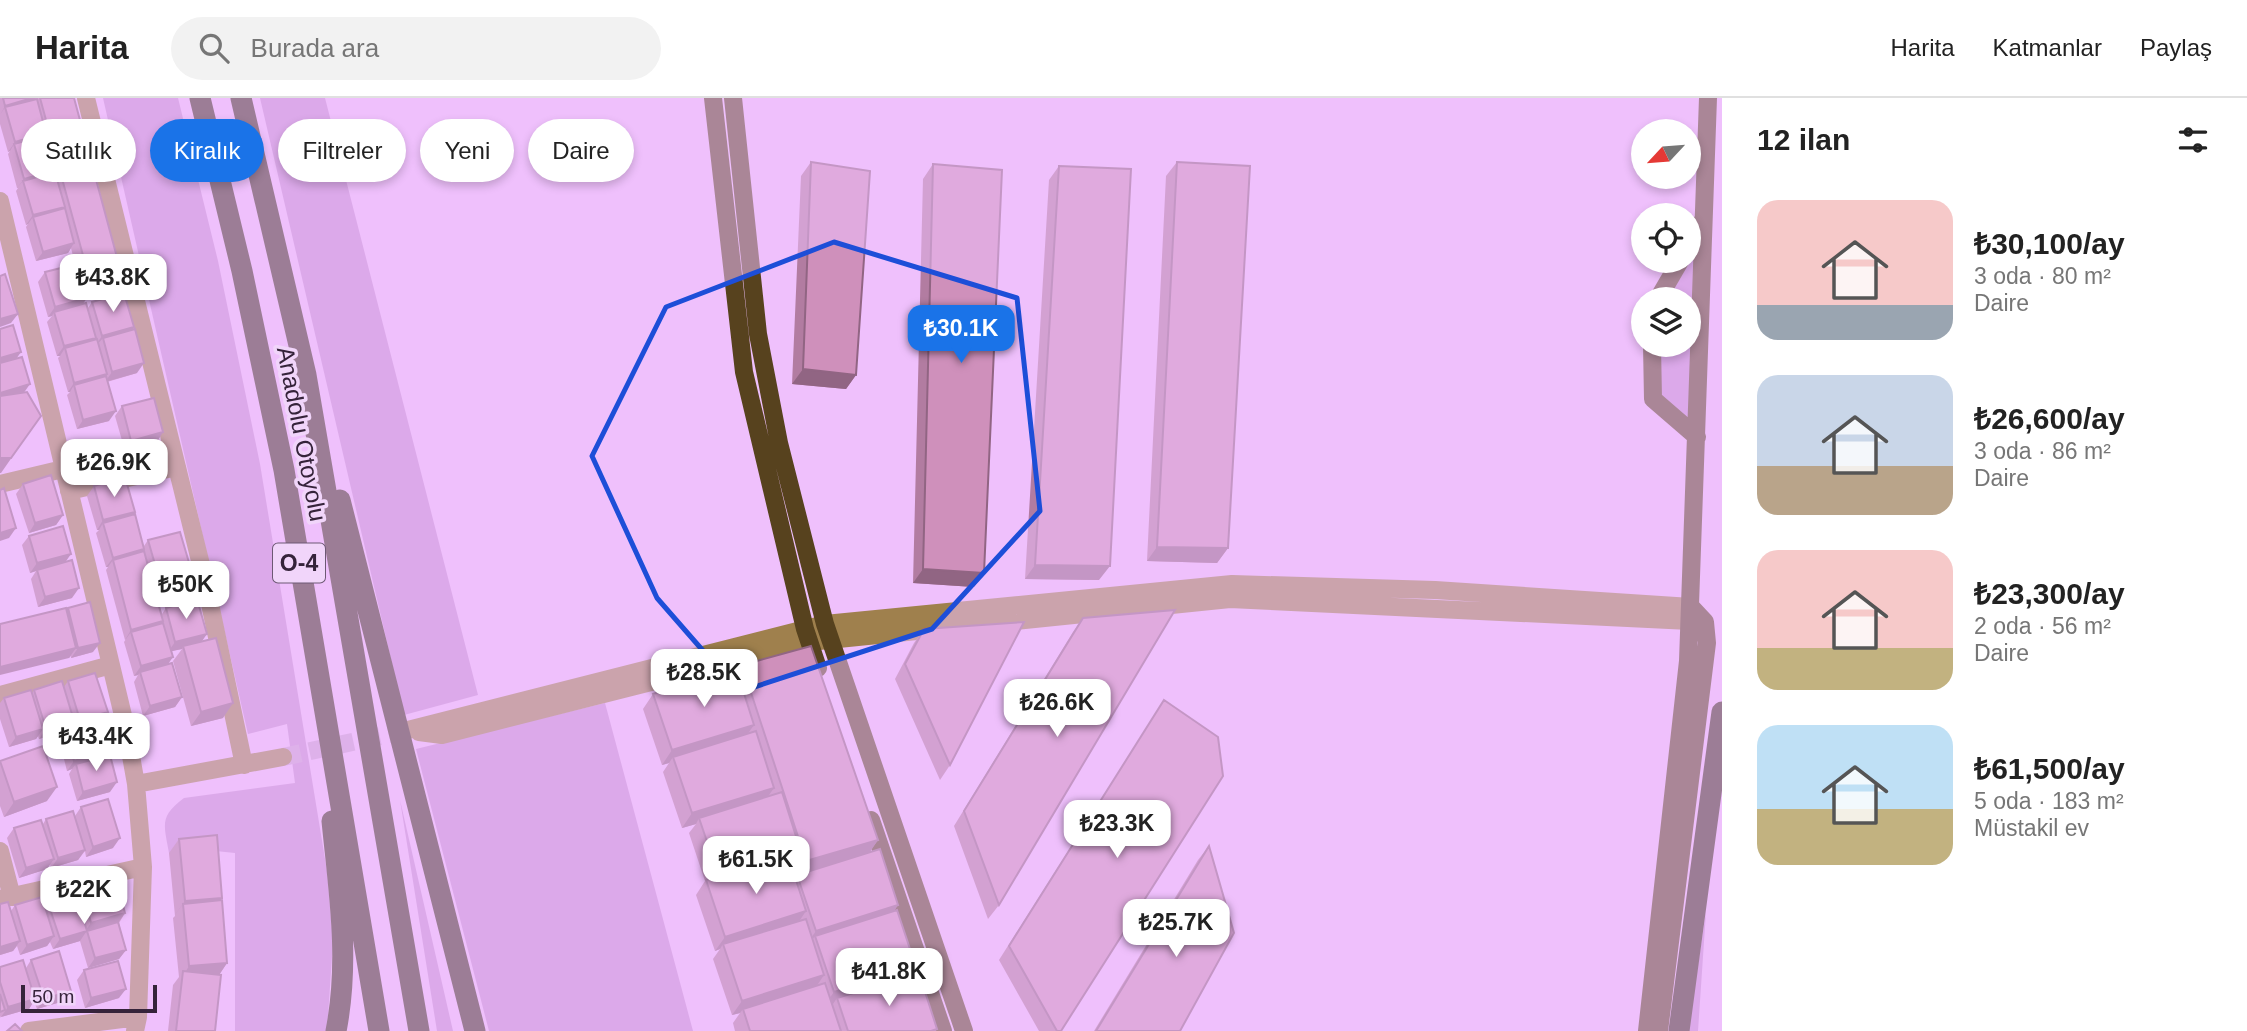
<!DOCTYPE html>
<html lang="tr">
<head>
<meta charset="utf-8">
<style>
  :root { --surface:#fff; --page:#f2f2f2; --text:#222; --muted:#767676; --line:#e0e0e0; --accent:#1a73e8 }
  body { margin:0; font-family:Arial,sans-serif; background:var(--page); color:var(--text); height:100vh; display:flex; flex-direction:column; font-size:26px; white-space:nowrap }
  * { box-sizing:border-box; margin:0 }
  p { font-size:23px; color:var(--muted) }
  .icon { flex:none; width:38px; height:38px; fill:none; stroke:currentColor; stroke-width:2; stroke-linecap:round; stroke-linejoin:round }
  .map { position:relative; flex:1; overflow:hidden }
  .details { display:flex; flex-direction:column; background:var(--surface); width:525px }
  .details>* { flex:none }
  .banner { position:absolute; left:21px; top:21px; width:665px; height:63px; display:flex; gap:14px }
  .needle { width:46px; rotate:244deg }
  .buttons { position:absolute; left:1631px; top:21px; display:grid; gap:14px }
  .buttons a { display:grid; place-items:center; width:70px; height:70px; border-radius:50%; background:var(--surface); box-shadow:0 4px 10px #0003; font-size:35px }
  .scale { position:absolute; left:21px; bottom:18px; width:136px; box-sizing:border-box; padding-left:7px; border:4px solid #35233a; border-top:0; font-size:19px; line-height:24px; white-space:nowrap; color:#35233a; -webkit-text-stroke:5px #f1d5fa; paint-order:stroke }
  .price { position:absolute; translate:-50% -60px; padding:0 16px; border-radius:14px; background:#fff; color:#222; font-size:23px; line-height:46px; filter:drop-shadow(0 2px 4px #0008) }
  .price::after { content:''; position:absolute; left:50%; top:42px; width:21px; height:16px; margin-left:-10px; background:inherit; clip-path:polygon(0 0,100% 0,50% 100%) }
  .price.current { background:var(--accent); color:#fff }
  ul { padding:0; list-style:none }
  li { display:flex; align-items:center; gap:21px; height:175px; padding:0 35px }
  li span { display:grid; place-items:center; flex:none; width:196px; height:140px; border-radius:21px; color:#555 }
  li>.icon { margin-inline-start:auto }
  span .icon { width:84px; height:84px; fill:#fffc; stroke-width:1 }
  li b { font-size:30px }
  h2 { display:flex; justify-content:space-between; align-items:center; height:84px; padding:0 35px; font-size:30px }
  .chip { padding:0 24px; border-radius:32px; background:var(--surface); box-shadow:0 4px 10px #0003; font-size:24px; line-height:63px }
  .chip.current { background:var(--accent); color:#fff }
  header { display:flex; align-items:center; gap:42px; box-sizing:border-box; height:98px; padding:0 35px; background:var(--surface); border-bottom:2px solid var(--line) }
  header strong { font-size:33px }
  nav { display:flex; gap:38px; margin-inline-start:auto; font-size:24px }
  .search { width:490px; height:63px; background:var(--page); display:flex; align-items:center; gap:18px; box-sizing:border-box; padding:0 24px; border-radius:38px; color:var(--muted); font-size:26px }
  main { display:flex; flex:1; min-height:0 }
  .map>svg:first-child { display:block }
  .green { fill:#c58fd4 }
  .lines { fill:none; stroke-linecap:round; stroke-linejoin:round }
  .minor-tunnel { stroke:#caa1d5; stroke-width:18; stroke-dasharray:18 9; stroke-linecap:butt }
  .minor { stroke:#9f804d; stroke-width:18 }
  .major { stroke:#57421e; stroke-width:18 }
  .highway { stroke:#392e1b; stroke-width:21 }
  .wall { fill:#b27ca1 }
  .shaded-wall { fill:#916583 }
  .building { fill:#cf90bb; stroke:#916583; stroke-width:2 }
  .marked { fill:none; stroke:#1d4ed8; stroke-width:5; stroke-linejoin:round }
  .labels { text-anchor:middle; dominant-baseline:central; stroke-width:7; stroke-linejoin:round; paint-order:stroke }
  .shield { fill:#f1d5fa; stroke:#6d5874; stroke-width:2 }
  .shield-label { font-size:23px; font-weight:bold; fill:#35233a }
  .street-label { font-size:24px; fill:#35233a; stroke:#f1d5fa }
</style>
</head>
<body>
<header>
<strong>Harita</strong>
<div class="search"><svg class="icon" aria-label="search" viewBox="0 0 24 24"><circle cx="10" cy="10" r="6"/><path d="M15 15l6 6"/></svg>Burada ara</div>
<nav><a>Harita</a><a>Katmanlar</a><a>Paylaş</a></nav>
</header>
<main>
<div class="map">
<svg width="1722" height="933" viewBox="0 0 1722 933">
  <rect width="100%" height="100%" fill="#efc0fc"/>
  <!-- green -->
  <path class="green" d="M103,0H178L218,163L260,366L327,773L333,844L327,933H235V755L206,752L169,755C164,726 159,719 184,700L295,685L287,626L248,636Z
    M260,0H325L478,597L404,617Z
    M1704,119L1697,339L1653,301L1652,247H1689V201H1658L1680,163H1689V147Z
    M605,605L693,933H489L416,651Z
    M400,702L453,933H437Z
    M1706,814L1698,933H1688Z"/>
  <g class="lines">
    <!-- minor-tunnel -->
    <path class="minor-tunnel" d="M283,659L408,632"/>
    <!-- minor -->
    <path class="minor" d="M86,0L206,487L244,667
      M0,103L126,630L136,686L143,769L138,919L135,933
      M0,386L63,371
      M69,393L177,369
      M0,597L111,567
      M408,632L825,526L1232,486L1435,492L1691,509
      M419,634L442,637L809,544L1230,501L1690,523
      M136,686L283,659
      M0,753L12,799
      M0,801L143,769
      M29,933L138,919"/>
    <!-- major -->
    <path class="major" d="M713,0L744,274L805,531L818,570
      M733,0L758,236L779,345L825,526L964,933
      M1689,147L1703,122
      M1658,201L1680,163
      M1652,247L1653,301L1697,339
      M871,722L943,933
      M1647,933L1688,563L1708,0
      M1659,933L1707,545L1705,524L1691,509"/>
    <!-- highway -->
    <path class="highway" d="M200,0L242,173L284,372L379,933
      M241,0L306,277L419,933
      M340,402L475,933
      M332,723C339,794 350,862 336,933
      M1679,933L1722,614"/>
  </g>
  <!-- wall -->
  <path class="wall" d="M0,0H74L111,173L81,181L87,200L82,206L88,210L92,204L134,229L132,232L137,275L107,284L109,323L77,331L67,297L70,294H68L58,260L60,258H57L47,224L52,218L48,219L38,184L45,174L75,166L71,150L68,155L36,163L26,129L28,126L26,127L16,93L18,90H17L8,56L10,53L8,54L0,26Z
    M811,64L856,277L846,291L792,286L801,78Z
    M1177,64L1228,450L1217,465L1147,463L1166,78Z
    M933,66L984,475L974,489L913,485L923,81Z
    M1059,68L1099,482L1025,481L1049,82Z
    M122,308L157,344L125,353L115,318Z
    M23,386L63,417L56,427L29,435L16,396Z
    M94,388L135,414L133,417L144,448L148,442L190,468L183,478L153,486L162,516L166,510L202,543L223,620L191,628L173,563L182,551L171,553L168,566L182,599L175,609L143,618L134,584L138,577L134,578L124,544L126,541L125,542L106,472L108,469H106L96,435L99,432H97L87,398Z
    M29,438L66,464L72,500L38,509L31,481L36,473L30,475L22,447Z
    M68,510L93,554L71,560V558L69,560L66,512Z
    M1083,520L999,807L988,821L954,728L1073,534Z
    M924,531L950,667L940,682L895,581L914,545Z
    M742,567L878,742L869,754L898,807L893,814L916,869L910,878L936,933H735L733,925L740,915L732,917L713,861L720,851L715,853L696,797L705,783L689,735L696,726L682,730L663,674L669,665L662,667L643,611L653,596L737,574Z
    M68,583L101,624L73,632L71,626L67,632L39,641L38,638L36,641L9,649L0,621V605L4,600L32,595L34,592L64,589Z
    M1164,602L1061,933H1039L999,862Z
    M66,635L105,658L110,694L77,703L69,676L72,671L67,673L60,645Z
    M0,663L47,703L4,719L0,708Z
    M81,709L113,750L86,759L85,753L78,762L51,770L50,766L47,771L19,780L7,740L14,730L43,726L46,721L75,718Z
    M179,741L221,802L227,865L219,877L215,933H168L173,887L179,879L173,820L175,818L169,755Z
    M1209,748L1180,933H1094L1198,762Z
    M84,797L125,815L119,825L126,852L119,861L88,870L80,843L53,851L50,844L47,848L20,857L17,848L13,853L0,857V806L11,813L15,807L44,806L47,802L78,805Z
    M31,862L64,903L37,911L34,903L29,911L1,919V918L0,920V869L26,870Z
    M84,872L119,900L85,910L77,882Z"/>
  <!-- shaded-wall -->
  <path class="shaded-wall" d="M32,0H36L30,9H5L0,17L5,8Z
    M46,35L40,45L14,46L10,53L8,54L15,44Z
    M56,72L49,82L23,83L17,90L24,81Z
    M65,109L58,118L33,119L28,126L26,127L33,117Z
    M74,145L68,155L36,163L43,154Z
    M118,163L111,173L80,182L87,172Z
    M87,200L80,210L54,214L52,218L48,219L55,209Z
    M18,216L11,225L0,229V221Z
    M134,229L127,239L103,240L97,247L95,248L102,238Z
    M96,240L89,249L65,250L60,258H57L64,248Z
    M21,254L14,264L0,268V260Z
    M144,265L137,275L105,284L112,274Z
    M803,271L856,277L846,291L792,286Z
    M107,276L100,285L74,287L70,294H68L74,285Z
    M30,286L23,296L0,303V295Z
    M116,313L109,323L77,331L83,322Z
    M31,332L1,375H0V360Z
    M163,334L157,344L125,353L131,343Z
    M135,414L128,424L103,425L99,432H97L103,422Z
    M63,417L56,427L29,435L35,425Z
    M16,430L9,440L0,443V435Z
    M1157,449L1228,450L1217,465L1147,463Z
    M144,451L138,461L113,462L108,469H106L113,460Z
    M71,456L64,466L37,472L36,473L30,475L37,465Z
    M1035,467L1110,468L1099,482L1025,481Z
    M190,468L183,478L151,487L158,477Z
    M923,471L984,475L974,489L913,485Z
    M79,490L72,500L38,509L45,499Z
    M163,523L157,533L131,534L126,541L125,542L131,532Z
    M207,536L200,546L183,548L182,551L168,554L175,544Z
    M100,545L93,554L71,560L78,550Z
    M76,550L69,560L0,577V569Z
    M173,559L166,569L140,574L138,577L134,578L141,568Z
    M182,599L175,609L143,618L150,608Z
    M233,605L223,620L191,628L201,614Z
    M108,614L101,624L73,632L80,622Z
    M74,623L67,632L39,641L46,631Z
    M754,627L744,641L673,659L669,665L662,667L672,652Z
    M43,631L36,641L9,649L16,639Z
    M108,653L101,663L76,666L72,671L67,673L74,663Z
    M117,684L110,694L77,703L83,694Z
    M57,689L47,703L4,719L14,704Z
    M774,690L764,704L699,720L696,726L682,730L692,715Z
    M120,740L113,750L86,759L93,749Z
    M878,742L868,757L796,777L806,763Z
    M800,751L790,765L708,791L718,776Z
    M85,752L78,762L51,770L58,760Z
    M54,761L47,771L19,780L26,770Z
    M222,800L212,814L183,806L174,818L185,803Z
    M898,807L888,822L815,838L809,846L806,847L816,833Z
    M806,813L796,828L723,846L720,851L715,853L725,839Z
    M125,815L118,825L86,834L80,843L53,851L60,841L85,833L91,825Z
    M54,838L47,848L20,857L27,847Z
    M20,843L13,853L0,857V849Z
    M126,852L119,861L88,870L95,860Z
    M227,865L217,880L183,878L189,868Z
    M916,869L905,883L837,900L833,906L823,909L834,894Z
    M824,877L814,892L743,911L740,915L732,917L742,903Z
    M126,891L119,900L85,910L91,900Z
    M71,893L64,903L37,911L44,901Z
    M35,901L29,911L1,919L8,909Z"/>
  <!-- building -->
  <path class="building" d="M3,0H32L5,8Z
    M40,0H74L118,163L87,172Z
    M37,1L46,35L15,44L5,9Z
    M46,37L56,72L24,81L14,46Z
    M811,64L870,73L856,277L803,271Z
    M1177,64L1250,68L1228,450L1157,449Z
    M933,66L1002,72L984,475L923,471Z
    M1059,68L1131,71L1110,468L1035,467Z
    M55,74L65,109L33,117L23,83Z
    M65,110L74,145L43,154L33,119Z
    M77,166L87,200L55,209L45,174Z
    M5,176L18,216L0,221V178Z
    M124,195L134,229L102,238L92,204Z
    M86,205L96,240L64,248L54,214Z
    M13,227L21,254L0,260V231Z
    M135,231L144,265L112,274L103,240Z
    M97,241L107,276L74,285L65,250Z
    M22,259L30,286L0,295V265Z
    M106,278L116,313L83,322L74,287Z
    M27,294L41,318L11,360H0V298Z
    M154,300L163,334L131,343L122,308Z
    M51,377L63,417L35,425L23,386Z
    M125,379L135,414L103,422L94,388Z
    M4,390L16,430L0,435V392Z
    M135,416L144,451L113,460L103,425Z
    M63,428L71,456L37,465L29,438Z
    M180,434L190,468L158,477L148,442Z
    M144,453L163,523L131,532L113,462Z
    M72,462L79,490L45,499L37,472Z
    M197,501L207,536L175,544L166,510Z
    M90,504L100,545L78,550L68,510Z
    M66,510L76,550L0,569V526Z
    M1175,512L999,807L964,713L1083,520Z
    M1024,524L950,667L905,566L924,531Z
    M163,525L173,559L141,568L131,534Z
    M216,540L233,605L201,614L183,548Z
    M811,548L878,742L806,763L742,567Z
    M172,565L182,599L150,608L140,574Z
    M736,570L754,627L672,652L653,596Z
    M95,575L108,614L80,622L68,583Z
    M62,583L74,623L46,631L34,592Z
    M31,592L43,631L16,639L4,600Z
    M1164,602L1218,639L1223,678L1061,933H1057L1009,848Z
    M101,626L108,653L74,663L66,635Z
    M756,633L774,690L692,715L673,659Z
    M43,648L57,689L14,704L0,663Z
    M110,657L117,684L83,694L76,666Z
    M782,694L800,751L718,776L699,720Z
    M108,701L120,740L93,749L81,709Z
    M73,713L85,752L58,760L46,721Z
    M41,722L54,761L26,770L14,730Z
    M217,737L222,800L185,803L179,741Z
    M1209,748L1234,835L1180,933H1096Z
    M880,751L898,807L816,833L797,777Z
    M788,757L806,813L725,839L706,782Z
    M118,788L125,815L91,825L84,797Z
    M75,793L87,833L118,824L126,852L95,860L87,833L60,841L47,802Z
    M42,799L54,838L27,847L15,807Z
    M222,802L227,865L189,868L183,806Z
    M8,804L20,843L0,849V806Z
    M897,812L916,869L834,894L815,838Z
    M806,821L824,877L742,903L723,846Z
    M59,853L71,893L44,901L31,862Z
    M23,862L35,901L8,909L0,884V869Z
    M118,863L126,891L91,900L84,872Z
    M183,873L221,877L215,933H176Z
    M919,875L937,931L931,933H848L837,900Z
    M825,885L841,933H750L743,911Z
    M0,896L5,912L0,914Z
    M15,926L22,933H7Z"/>
  <!-- marked area -->
  <path d="M0 0H1722V933H0ZM834,144L1017,200L1040,413L932,531L739,594L657,500L592,358L666,209Z" fill="#efc0fc" fill-opacity=".55" fill-rule="evenodd"/>
  <path class="marked" d="M834,144L1017,200L1040,413L932,531L739,594L657,500L592,358L666,209Z"/>
  <g class="labels">
    <!-- shield labels -->
    <rect class="shield" x="273" y="445.5" width="52" height="39" rx="5"/>
    <g class="shield-label">
      <text x="299" y="465">O-4</text>
    </g>
    <!-- street labels -->
    <g class="street-label">
      <text transform="translate(302 336) rotate(79)">Anadolu Otoyolu</text>
    </g>
  </g>
</svg>
<div class="buttons">
<a><svg class="needle" viewBox="-14 -14 28 28"><path d="M0-13l5 13h-10z" fill="#e53935"/><path d="M0 13l5-13h-10z" fill="#767676"/></svg></a>
<a><svg class="icon" aria-label="locate" viewBox="0 0 24 24"><circle cx="12" cy="12" r="6"/><path d="M12 2v4M12 18v4M2 12h4M18 12h4"/></svg></a>
<a><svg class="icon" aria-label="layers" viewBox="0 0 24 24"><path d="M12 4l9 5-9 5-9-5zM3 14l9 5 9-5"/></svg></a>
</div>
<div class="scale">50 m</div>
<b class="price" style="left:113px;top:216px">₺43.8K</b>
<b class="price current" style="left:961px;top:267px">₺30.1K</b>
<b class="price" style="left:114px;top:401px">₺26.9K</b>
<b class="price" style="left:186px;top:523px">₺50K</b>
<b class="price" style="left:704px;top:611px">₺28.5K</b>
<b class="price" style="left:1057px;top:641px">₺26.6K</b>
<b class="price" style="left:96px;top:675px">₺43.4K</b>
<b class="price" style="left:1117px;top:762px">₺23.3K</b>
<b class="price" style="left:756px;top:798px">₺61.5K</b>
<b class="price" style="left:84px;top:828px">₺22K</b>
<b class="price" style="left:1176px;top:861px">₺25.7K</b>
<b class="price" style="left:889px;top:910px">₺41.8K</b>
<div class="banner">
<a class="chip">Satılık</a>
<a class="chip current">Kiralık</a>
<a class="chip">Filtreler</a>
<a class="chip">Yeni</a>
<a class="chip">Daire</a>
</div>
</div>
<section class="details">
<h2>12 ilan<svg class="icon" aria-label="filters" viewBox="0 0 24 24"><path d="M4 7h16M4 17h16"/><circle cx="9" cy="7" r="2"/><circle cx="15" cy="17" r="2"/></svg></h2>
<ul>
<li><span style="background:linear-gradient(#f6c9c9 75%,#9aa5b1 0)"><svg class="icon" aria-label="home" viewBox="0 0 24 24"><path d="M3 11l9-7 9 7M6 9v11h12V9"/></svg></span><div><b>₺30,100/ay</b><p>3 oda · 80 m²</p><p>Daire</p></div></li>
<li><span style="background:linear-gradient(#c9d6e8 65%,#b9a48a 0)"><svg class="icon" aria-label="home" viewBox="0 0 24 24"><path d="M3 11l9-7 9 7M6 9v11h12V9"/></svg></span><div><b>₺26,600/ay</b><p>3 oda · 86 m²</p><p>Daire</p></div></li>
<li><span style="background:linear-gradient(#f6c9c9 70%,#c2b280 0)"><svg class="icon" aria-label="home" viewBox="0 0 24 24"><path d="M3 11l9-7 9 7M6 9v11h12V9"/></svg></span><div><b>₺23,300/ay</b><p>2 oda · 56 m²</p><p>Daire</p></div></li>
<li><span style="background:linear-gradient(#bfe0f5 60%,#c2b280 0)"><svg class="icon" aria-label="home" viewBox="0 0 24 24"><path d="M3 11l9-7 9 7M6 9v11h12V9"/></svg></span><div><b>₺61,500/ay</b><p>5 oda · 183 m²</p><p>Müstakil ev</p></div></li>
</ul>
</section>
</main>
</body>
</html>
